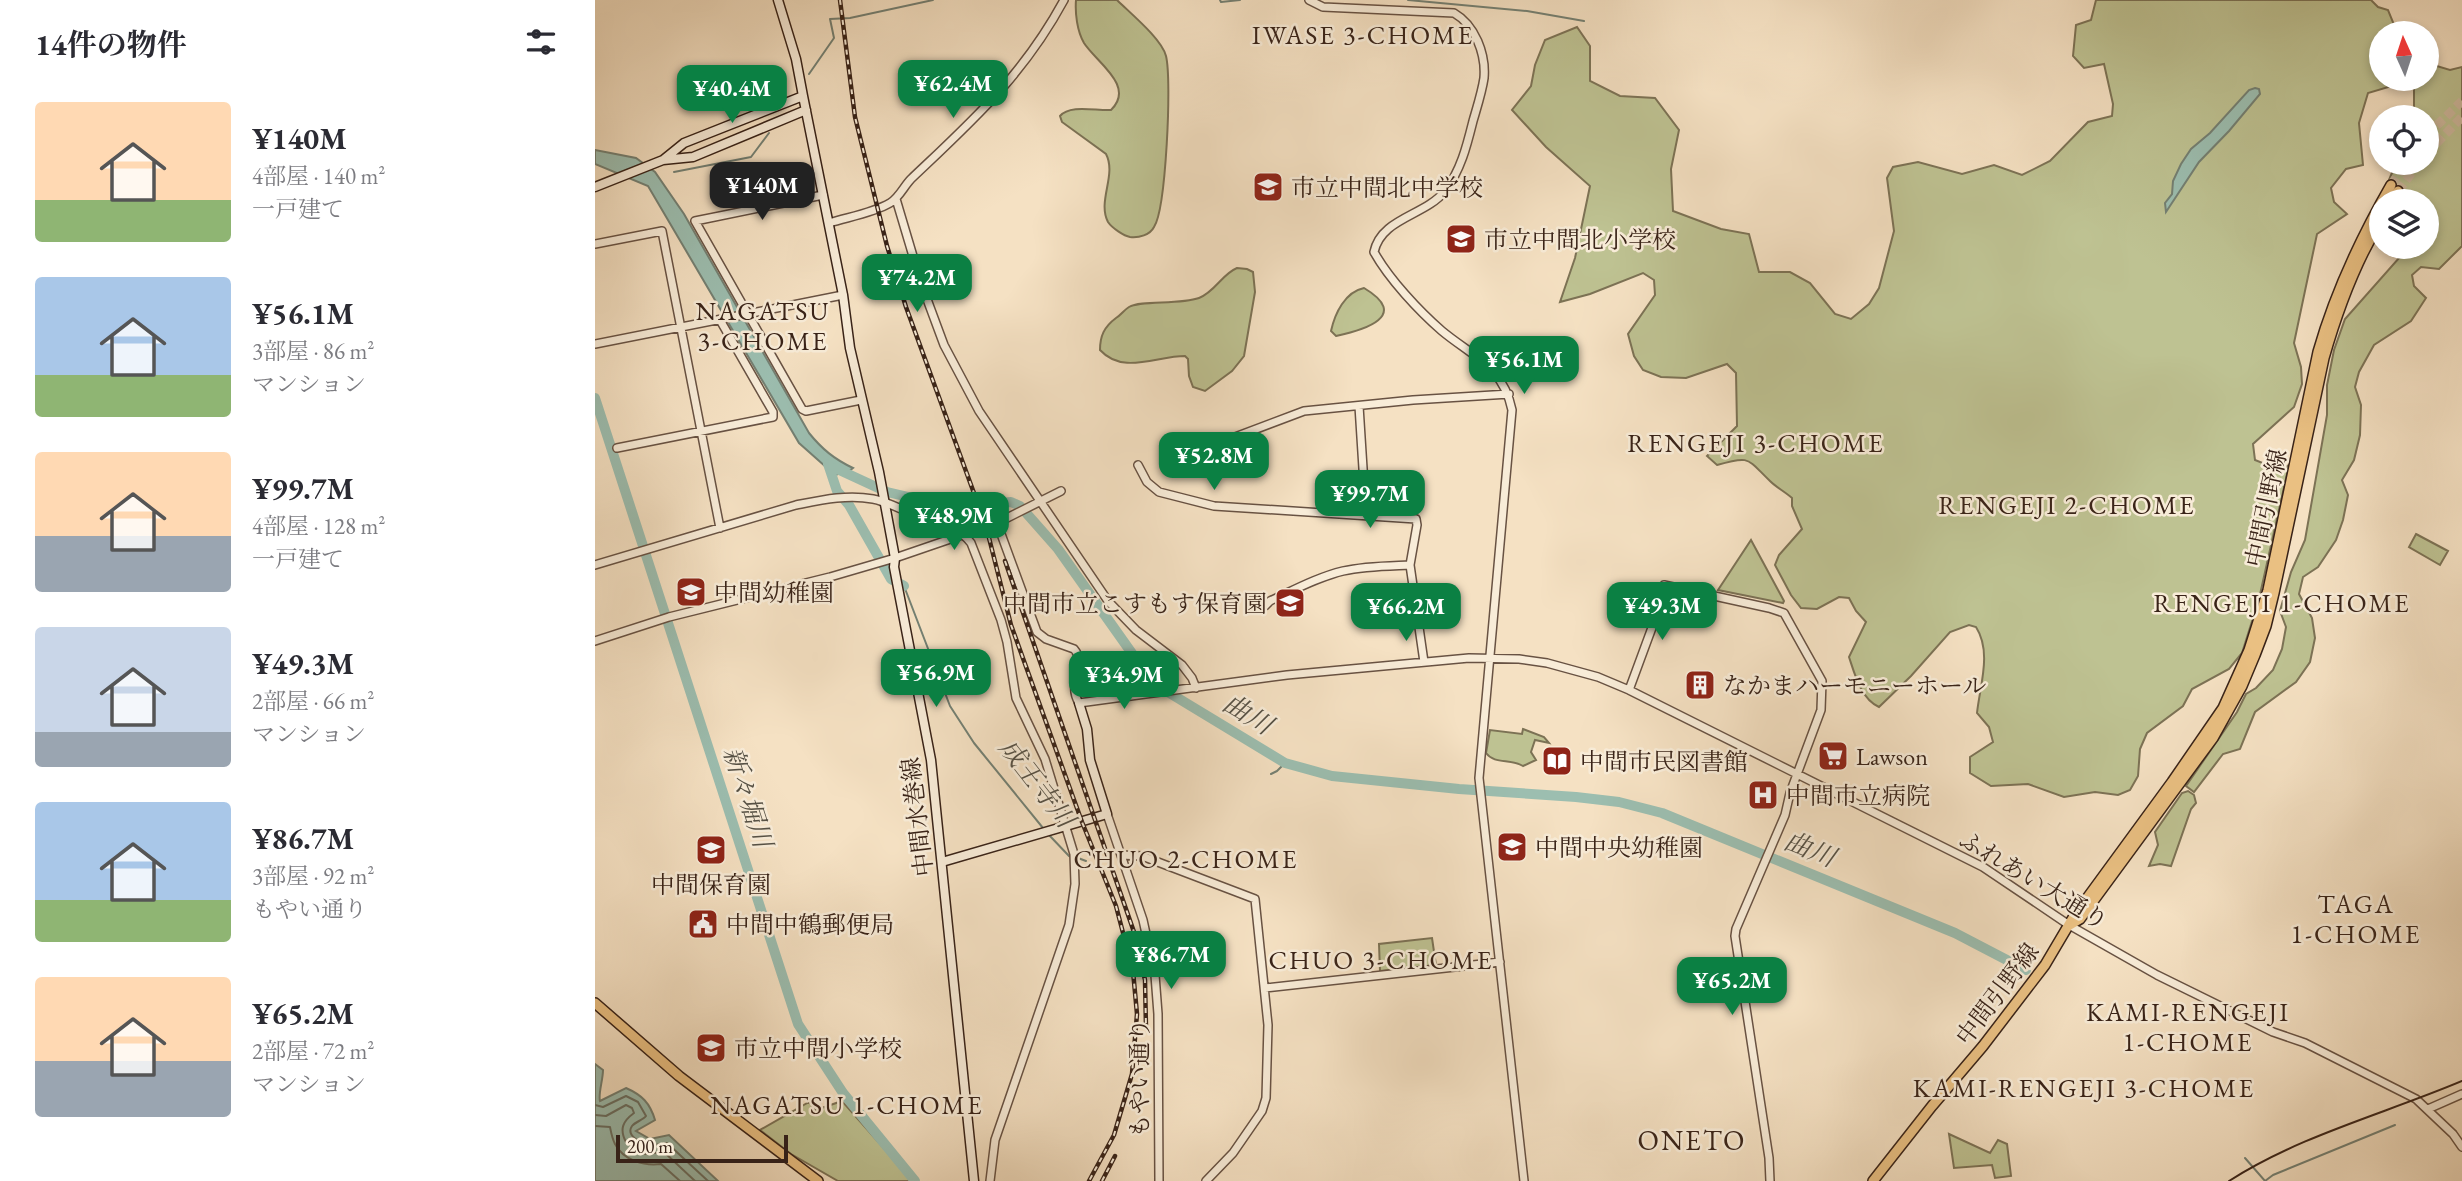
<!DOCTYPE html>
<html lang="ja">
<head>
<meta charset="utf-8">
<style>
  :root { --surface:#fff; --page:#f2f2f3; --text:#2b2b33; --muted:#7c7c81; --accent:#0b8043 }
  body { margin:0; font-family:"EB Garamond","Noto Serif JP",serif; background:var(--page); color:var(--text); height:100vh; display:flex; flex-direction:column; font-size:26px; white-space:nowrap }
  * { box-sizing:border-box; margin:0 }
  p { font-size:23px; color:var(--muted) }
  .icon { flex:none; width:38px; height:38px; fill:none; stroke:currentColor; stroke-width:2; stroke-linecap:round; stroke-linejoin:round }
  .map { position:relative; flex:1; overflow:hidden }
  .sheet { display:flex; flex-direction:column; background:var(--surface); width:595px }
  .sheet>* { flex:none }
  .needle { width:46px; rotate:357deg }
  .buttons { position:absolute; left:1774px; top:21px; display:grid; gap:14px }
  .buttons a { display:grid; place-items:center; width:70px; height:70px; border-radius:50%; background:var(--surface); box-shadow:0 4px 10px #0003; font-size:35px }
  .scale { position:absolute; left:21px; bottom:18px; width:172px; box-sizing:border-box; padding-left:7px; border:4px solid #392318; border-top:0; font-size:19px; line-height:24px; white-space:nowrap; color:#392318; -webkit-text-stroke:5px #f8ecd8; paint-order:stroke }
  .price { position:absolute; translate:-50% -60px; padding:0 16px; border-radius:14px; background:var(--accent); color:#fff; font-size:23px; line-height:46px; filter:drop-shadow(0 2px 4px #0008) }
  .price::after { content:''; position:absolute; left:50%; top:42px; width:21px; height:16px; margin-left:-10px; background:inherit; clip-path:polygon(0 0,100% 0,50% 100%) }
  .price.selected { background:#222; color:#fff }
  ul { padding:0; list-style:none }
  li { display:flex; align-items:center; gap:21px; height:175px; padding:0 35px }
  li span { display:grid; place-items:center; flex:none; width:196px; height:140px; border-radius:7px; color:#555 }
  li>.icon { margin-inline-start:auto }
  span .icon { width:84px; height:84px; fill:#fffc; stroke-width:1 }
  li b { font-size:30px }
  h2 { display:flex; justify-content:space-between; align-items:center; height:84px; padding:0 35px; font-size:30px }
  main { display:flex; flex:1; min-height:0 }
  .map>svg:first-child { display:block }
  .green { fill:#bec292; stroke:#7c7255; stroke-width:2 }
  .water { fill:#9cbeb0; stroke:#748073; stroke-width:2 }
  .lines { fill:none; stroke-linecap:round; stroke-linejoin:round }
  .shore { stroke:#6a7064; stroke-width:2 }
  .stream { stroke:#748073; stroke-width:2 }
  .river { stroke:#9cbeb0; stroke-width:10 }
  .primary-tunnel { stroke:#cfbba1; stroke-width:9; stroke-dasharray:9 4.5; stroke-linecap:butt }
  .tertiary-casing { stroke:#685243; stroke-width:10 }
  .secondary-casing { stroke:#392318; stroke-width:11 }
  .primary-casing { stroke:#392318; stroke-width:12 }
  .tertiary { stroke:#f8ecd8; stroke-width:7 }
  .secondary { stroke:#f8ecd8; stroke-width:8 }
  .primary { stroke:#eac082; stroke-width:9 }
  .tram { stroke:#392318; stroke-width:2 }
  .rail-casing { stroke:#392318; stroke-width:4.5 }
  .rail { stroke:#f8ecd8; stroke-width:2; stroke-dasharray:5; stroke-linecap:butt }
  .labels { text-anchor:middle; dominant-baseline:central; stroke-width:5; stroke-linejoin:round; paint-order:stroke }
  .poi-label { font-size:24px; fill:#392318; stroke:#f8ecd8; text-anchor:start }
  .street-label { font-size:24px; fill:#392318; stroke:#f8ecd8 }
  .neighbourhood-label { font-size:26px; letter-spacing:2px; fill:#392318; stroke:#f8ecd8 }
  .water-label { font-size:26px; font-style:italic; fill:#575246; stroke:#f8ecd8 }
  .quarter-label { font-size:28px; letter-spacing:2px; fill:#392318; stroke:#f8ecd8 }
</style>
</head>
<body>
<main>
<section class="sheet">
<h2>14件の物件<svg class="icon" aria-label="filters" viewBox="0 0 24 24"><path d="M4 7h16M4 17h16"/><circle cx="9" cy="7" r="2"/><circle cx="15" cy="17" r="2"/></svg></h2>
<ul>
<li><span style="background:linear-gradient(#ffd9b3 70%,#8fb573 0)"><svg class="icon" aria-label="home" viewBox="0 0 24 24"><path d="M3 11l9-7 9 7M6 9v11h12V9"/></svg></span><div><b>¥140M</b><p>4部屋 · 140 m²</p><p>一戸建て</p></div></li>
<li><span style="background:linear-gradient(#a9c7e8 70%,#8fb573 0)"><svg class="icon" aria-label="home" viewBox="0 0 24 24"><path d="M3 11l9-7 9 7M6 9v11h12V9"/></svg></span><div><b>¥56.1M</b><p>3部屋 · 86 m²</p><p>マンション</p></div></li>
<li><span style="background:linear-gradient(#ffd9b3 60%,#9aa5b1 0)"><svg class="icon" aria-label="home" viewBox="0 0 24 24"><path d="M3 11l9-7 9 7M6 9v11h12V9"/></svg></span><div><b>¥99.7M</b><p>4部屋 · 128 m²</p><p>一戸建て</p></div></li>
<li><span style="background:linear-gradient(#c9d6e8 75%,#9aa5b1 0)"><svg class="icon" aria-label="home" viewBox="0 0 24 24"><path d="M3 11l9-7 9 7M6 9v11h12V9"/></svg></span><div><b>¥49.3M</b><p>2部屋 · 66 m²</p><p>マンション</p></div></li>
<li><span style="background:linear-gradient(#a9c7e8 70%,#8fb573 0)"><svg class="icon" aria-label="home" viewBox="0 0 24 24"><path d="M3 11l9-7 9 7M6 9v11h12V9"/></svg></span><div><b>¥86.7M</b><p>3部屋 · 92 m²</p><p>もやい通り</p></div></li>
<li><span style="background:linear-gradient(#ffd9b3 60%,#9aa5b1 0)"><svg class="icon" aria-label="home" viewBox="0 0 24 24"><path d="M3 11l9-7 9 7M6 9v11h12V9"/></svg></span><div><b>¥65.2M</b><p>2部屋 · 72 m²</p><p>マンション</p></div></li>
</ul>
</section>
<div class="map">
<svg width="1867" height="1181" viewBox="0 0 1867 1181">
  <rect width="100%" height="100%" fill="#f5e1c3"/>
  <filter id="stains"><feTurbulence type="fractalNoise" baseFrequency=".00286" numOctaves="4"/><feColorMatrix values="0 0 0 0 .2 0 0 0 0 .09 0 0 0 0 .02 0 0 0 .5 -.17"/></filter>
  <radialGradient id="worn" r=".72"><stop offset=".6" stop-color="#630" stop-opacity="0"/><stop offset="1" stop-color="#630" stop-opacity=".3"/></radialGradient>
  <!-- green -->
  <path class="green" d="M481,0H522C535,13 567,39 571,56C577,80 571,209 559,227C555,235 544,238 535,237C529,236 517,228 513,222C502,201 522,175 511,154L467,122L465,116C475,104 501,111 516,110C541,86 501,62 489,43C482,31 480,13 481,0Z
    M1501,0H1776L1783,7L1793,10L1800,27L1799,33H1787V79H1832V63L1855,70L1867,67V246L1844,269L1826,267L1817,275L1819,286L1831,298L1816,321L1779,345L1764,372L1760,387L1766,405L1765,435L1759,460L1747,480L1753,495L1748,520L1741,540L1723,567L1708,577L1704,594L1717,618L1720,638L1715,662L1701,682L1660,712L1645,749L1628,754L1599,792L1591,786L1642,712L1651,694L1661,688L1678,670L1687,649L1691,627L1685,611L1696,572L1710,540L1732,415V385L1739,350L1750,319L1804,258L1822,247H1832V201H1816L1812,193L1794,180L1801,163H1832V117H1819V87L1810,82L1773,93L1764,123L1768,165L1751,169L1736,188L1739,202L1752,214L1722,234L1699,343L1706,367L1707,384L1699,407L1658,444L1660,460L1685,470L1694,465L1664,599L1647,653L1634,669L1597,689L1588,706L1552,733L1545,749L1543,776L1535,790L1523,795L1500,792L1469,797L1433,784L1396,786L1375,773V757L1398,742L1394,727L1382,713C1385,685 1397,652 1381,627L1374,625L1355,632L1316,676L1284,707C1266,699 1260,675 1254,657L1271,622L1261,611L1254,598L1244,597L1222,609L1206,608L1196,595L1180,565L1184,555L1207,529L1197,506V498C1190,492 1181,487 1175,481C1152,459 1156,455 1122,465L1112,456L1142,426L1141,373L1132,364L1091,378L1066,377L1048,370L1039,356L1033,334L1060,295L1059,280L1048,273L995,294L965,302L980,258L995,186L951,147L917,110L936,86L940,65L950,40L982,27L995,46V81L1025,96L1060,98L1084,130L1076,169L1078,211L1126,229L1154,234L1164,272H1195L1215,283L1240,314L1256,319L1274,304L1284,288L1299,231L1292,178L1298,167L1323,162L1367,174L1399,165L1427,175L1455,161L1493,122L1517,116L1518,104L1509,64L1489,68L1478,56L1481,25L1496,20Z
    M642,268L652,269L658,272L660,292L649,356L637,371L610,391L598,387L594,376L593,359L590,356C561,356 528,375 505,350C505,336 509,327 521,318C526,315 529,310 534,307C546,300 584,305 604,298C620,292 627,274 642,268Z
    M769,288C816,316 769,330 741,336L736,331C740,313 750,292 769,288Z
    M1821,534L1853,551L1845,565L1814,547Z
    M1156,540L1189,601L1188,603L1123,590Z
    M928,729L949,737L954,743L940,740L936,752L941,760L928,766C915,758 900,765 891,753L895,730L927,734Z
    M1593,791L1599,795L1601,803L1596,809L1576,866L1565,864L1554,866L1563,845L1560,832L1587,793Z
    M837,938L841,965L785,971L784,944Z
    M247,1101L318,1181H243L196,1154L165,1130L214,1102L221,1110Z
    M1354,1134L1395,1153L1403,1140L1412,1144L1416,1176L1400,1178L1397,1165L1359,1168Z"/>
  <!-- water -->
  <path class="water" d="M1660,88L1664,89L1665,94L1634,131L1604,162L1571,212L1570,203L1577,194L1578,181L1586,164L1596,149L1615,133L1654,90Z
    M0,150L41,158L60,172L89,214L214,433C227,449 239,459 258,468L249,475L243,472L241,476L204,443L53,186L0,164Z
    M0,1064L8,1070C8,1080 3,1094 5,1101L31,1088C47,1095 55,1103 60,1120L41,1131L55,1139L74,1135L123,1181H0Z"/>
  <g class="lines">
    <!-- shore -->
    <path class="shore" d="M0,1105L8,1107L31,1096L43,1102L51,1116C48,1120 40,1122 37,1126C30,1136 47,1143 54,1146L72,1143L113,1181
      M0,1115L11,1116L31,1105L37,1108L39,1113C28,1121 24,1129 31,1142L50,1154L69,1152L100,1181
      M0,1126L15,1127C16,1132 17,1138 20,1144C29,1161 49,1166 66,1164L85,1181"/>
    <!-- stream -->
    <path class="stream" d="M625,0L626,2L645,0
      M813,0L932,11L989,21
      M214,74L239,38L235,19L255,18L338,0
      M79,172L156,157L174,133
      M309,586L355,706L379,743L448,828
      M676,774L682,771L690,763
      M454,835L474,856L478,857
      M483,858L491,861
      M1650,1158L1670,1181L1678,1175L1800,1125"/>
    <!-- river -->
    <path class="river" d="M0,398L203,1024L248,1093L320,1181
      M233,464L242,491L254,505L296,579L309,586
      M240,468L292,492L365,509L406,503L416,502L425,506L463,549L558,683L690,763L737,776L864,789L981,797L1024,802L1067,813L1360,933L1431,970"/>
    <!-- primary-tunnel -->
    <path class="primary-tunnel" d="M1832,135L1867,101
      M1832,153L1867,117
      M1796,185L1811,163
      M1803,191L1824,163"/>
    <!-- tertiary casing -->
    <g class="tertiary-casing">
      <path id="tertiary" d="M714,0L728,7L859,13C880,25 891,54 889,78C887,92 882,107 878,121C872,145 866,170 850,191C830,216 786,218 779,252C794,279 824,311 847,331C877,356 908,366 917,410L884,778L929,1181
        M228,195L100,221L207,409L211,411L266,400
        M301,199L326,283L349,345L384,411L513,601L541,630L587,665L597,678L601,688
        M234,223C253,217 278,213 295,203C304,198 309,186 316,179C377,121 428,76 469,0
        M0,244L67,231L125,528
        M0,344L248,295
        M764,406L771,515
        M22,448L178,417V412L125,320
        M603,451L709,411L818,400L914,394
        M543,465L552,482L564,492L619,506L821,519L822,525L815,565L829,662
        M402,523L442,632L451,639L479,649C493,665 471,682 484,703L692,675L874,658L924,659L952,663L1003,677L1034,690L1388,867L1474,925L1562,975L1678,1032L1710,1043L1821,1099L1858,1134L1867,1147
        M0,565L201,505C226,500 252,494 278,499C294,502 308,511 324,516C343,522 363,526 376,543L406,620L412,642L421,698L450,759L479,854L480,884L474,925L400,1140L395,1181
        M670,606L675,601C699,590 723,577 748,571C770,566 792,566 815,565
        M0,641L74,617L235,577L300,558L402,523L466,491
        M1034,690L1065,606L1069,585L1174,608L1189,613L1227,681L1226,710L1195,793L1190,815L1141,929L1140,936L1174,1158L1175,1181
        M512,814L548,920L560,975L563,1014L564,1181
        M526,855L547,856L660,899L673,1025L671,1098L667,1111L638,1153L611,1181
        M670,988L905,962
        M1833,1109L1867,1094"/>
    </g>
    <!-- secondary casing -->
    <g class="secondary-casing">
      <path id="secondary" d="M183,0L201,59L208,96L248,295L255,348L284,472L300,558L299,567L336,760L379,1181
        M68,160L89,143L208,96
        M0,187L68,160L98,157L211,110
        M347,862L512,814L495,760L492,729L484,703"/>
    </g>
    <!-- primary casing -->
    <g class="primary-casing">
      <path id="primary" d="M1797,201L1803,191
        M1475,925L1485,919L1618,738L1647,686L1660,655L1671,626L1679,593L1729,358C1743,309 1760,262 1787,219
        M0,1003L84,1076L223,1181
        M1278,1181L1337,1106L1388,1046L1450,965L1479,916L1577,782L1628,708L1654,650L1673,590L1723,352C1740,292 1765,239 1796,185"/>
    </g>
    <!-- tertiary -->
    <use href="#tertiary" class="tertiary"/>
    <!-- secondary -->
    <use href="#secondary" class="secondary"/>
    <!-- primary -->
    <use href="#primary" class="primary"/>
    <!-- tram -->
    <path class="tram" d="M1634,1181C1706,1135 1789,1114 1867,1081"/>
    <!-- rail casing -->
    <g class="rail-casing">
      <path id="rail" d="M245,0L260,117L292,246L311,307L391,526L416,625L487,822L521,906L538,971L542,1014L537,1074L519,1135L494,1181
        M410,561L539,932L550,980L551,1028
        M507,1181L520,1156"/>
    </g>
    <!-- rail -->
    <use href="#rail" class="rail"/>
  </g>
  <!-- icons -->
  <defs>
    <g id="school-square" transform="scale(1.575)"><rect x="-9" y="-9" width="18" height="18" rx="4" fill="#8f2418" stroke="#f8ecd8"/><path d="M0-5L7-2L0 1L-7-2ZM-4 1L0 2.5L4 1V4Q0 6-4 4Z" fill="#fff"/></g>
    <g id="building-square" transform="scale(1.575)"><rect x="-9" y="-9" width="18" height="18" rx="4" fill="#8f2418" stroke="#f8ecd8"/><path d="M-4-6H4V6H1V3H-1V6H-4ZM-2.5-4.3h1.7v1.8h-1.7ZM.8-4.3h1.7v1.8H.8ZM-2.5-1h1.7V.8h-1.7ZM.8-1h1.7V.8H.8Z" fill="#fff"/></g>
    <g id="supermarket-square" transform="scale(1.575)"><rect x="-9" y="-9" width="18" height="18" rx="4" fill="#8f2418" stroke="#f8ecd8"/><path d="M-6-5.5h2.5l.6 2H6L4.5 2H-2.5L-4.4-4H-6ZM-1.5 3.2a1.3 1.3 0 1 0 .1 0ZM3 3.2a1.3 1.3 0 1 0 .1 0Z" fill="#fff"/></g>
    <g id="library-square" transform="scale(1.575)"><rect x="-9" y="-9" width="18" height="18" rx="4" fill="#8f2418" stroke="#f8ecd8"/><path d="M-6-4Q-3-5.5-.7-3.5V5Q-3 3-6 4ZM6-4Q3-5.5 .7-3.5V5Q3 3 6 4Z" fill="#fff"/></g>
    <g id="hospital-square" transform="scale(1.575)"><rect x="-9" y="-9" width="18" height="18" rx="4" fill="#8f2418" stroke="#f8ecd8"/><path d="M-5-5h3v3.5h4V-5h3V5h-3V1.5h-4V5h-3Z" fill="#fff"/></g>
    <g id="civic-square" transform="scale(1.575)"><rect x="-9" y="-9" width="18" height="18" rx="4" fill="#8f2418" stroke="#f8ecd8"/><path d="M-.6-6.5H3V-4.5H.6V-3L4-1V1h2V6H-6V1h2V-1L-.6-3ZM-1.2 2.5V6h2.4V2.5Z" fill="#fff"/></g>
  </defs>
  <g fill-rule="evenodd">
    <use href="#school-square" x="673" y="187"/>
    <use href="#school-square" x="866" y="239"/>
    <use href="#school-square" x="96" y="592"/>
    <use href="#school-square" x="695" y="603"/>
    <use href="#building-square" x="1105" y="685"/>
    <use href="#supermarket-square" x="1238" y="756"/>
    <use href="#library-square" x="962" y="761"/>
    <use href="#hospital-square" x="1168" y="795"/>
    <use href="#school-square" x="917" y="847"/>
    <use href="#school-square" x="116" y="850"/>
    <use href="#civic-square" x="108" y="924"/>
    <use href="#school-square" x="116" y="1048"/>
  </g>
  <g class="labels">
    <!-- poi labels -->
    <g class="poi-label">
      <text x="696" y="187">市立中間北中学校</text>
      <text x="889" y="239">市立中間北小学校</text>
      <text x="119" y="592">中間幼稚園</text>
      <text x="672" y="603" text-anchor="end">中間市立こすもす保育園</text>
      <text x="1128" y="685">なかまハーモニーホール</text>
      <text x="1261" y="756">Lawson</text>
      <text x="985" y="761">中間市民図書館</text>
      <text x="1191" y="795">中間市立病院</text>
      <text x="940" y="847">中間中央幼稚園</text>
      <text x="116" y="884" text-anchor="middle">中間保育園</text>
      <text x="131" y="924">中間中鶴郵便局</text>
      <text x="139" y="1048">市立中間小学校</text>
    </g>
    <!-- street labels -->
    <g class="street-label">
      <text transform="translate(1671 508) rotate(-78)">中間引野線</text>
      <text transform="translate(322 817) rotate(-97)">中間水巻線</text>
      <text transform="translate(1439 880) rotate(31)">ふれあい大通り</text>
      <text transform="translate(1402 994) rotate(-53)">中間引野線</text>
      <text transform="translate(544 1078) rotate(-90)">もやい通り</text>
    </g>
    <!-- neighbourhood labels -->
    <g class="neighbourhood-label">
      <text x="768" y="35">IWASE 3-CHOME</text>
      <text x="168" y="311">NAGATSU<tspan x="168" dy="30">3-CHOME</tspan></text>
      <text x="1161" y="443">RENGEJI 3-CHOME</text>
      <text x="1472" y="505">RENGEJI 2-CHOME</text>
      <text x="1687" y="603">RENGEJI 1-CHOME</text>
      <text x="591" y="859">CHUO 2-CHOME</text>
      <text x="1761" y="904">TAGA<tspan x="1761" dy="30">1-CHOME</tspan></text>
      <text x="786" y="960">CHUO 3-CHOME</text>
      <text x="1593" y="1012">KAMI-RENGEJI<tspan x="1593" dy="30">1-CHOME</tspan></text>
      <text x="1489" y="1088">KAMI-RENGEJI 3-CHOME</text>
      <text x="252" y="1105">NAGATSU 1-CHOME</text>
    </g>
    <!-- water labels -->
    <g class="water-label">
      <text transform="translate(653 714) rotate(31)">曲川</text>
      <text transform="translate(442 783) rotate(52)">成王寺川</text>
      <text transform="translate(153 797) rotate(72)">新々堀川</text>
      <text transform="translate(1215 849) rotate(22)">曲川</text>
    </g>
    <!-- quarter labels -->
    <g class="quarter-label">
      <text x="1097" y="1140">ONETO</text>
    </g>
  </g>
  <rect width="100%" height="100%" filter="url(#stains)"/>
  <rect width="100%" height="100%" fill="url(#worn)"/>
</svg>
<div class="buttons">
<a><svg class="needle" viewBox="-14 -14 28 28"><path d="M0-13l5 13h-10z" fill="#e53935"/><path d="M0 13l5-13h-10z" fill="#7c7c81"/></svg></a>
<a><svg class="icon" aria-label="locate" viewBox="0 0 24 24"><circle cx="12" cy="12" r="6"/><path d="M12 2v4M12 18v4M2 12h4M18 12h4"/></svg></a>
<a><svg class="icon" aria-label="layers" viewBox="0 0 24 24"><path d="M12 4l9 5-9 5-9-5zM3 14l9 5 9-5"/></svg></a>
</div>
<div class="scale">200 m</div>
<b class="price" style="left:358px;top:120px">¥62.4M</b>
<b class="price" style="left:137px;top:125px">¥40.4M</b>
<b class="price selected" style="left:167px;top:222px">¥140M</b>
<b class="price" style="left:322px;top:314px">¥74.2M</b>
<b class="price" style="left:929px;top:396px">¥56.1M</b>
<b class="price" style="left:619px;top:492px">¥52.8M</b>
<b class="price" style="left:775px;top:530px">¥99.7M</b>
<b class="price" style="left:359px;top:552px">¥48.9M</b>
<b class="price" style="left:1067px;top:642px">¥49.3M</b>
<b class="price" style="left:811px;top:643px">¥66.2M</b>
<b class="price" style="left:341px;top:709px">¥56.9M</b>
<b class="price" style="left:529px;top:711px">¥34.9M</b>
<b class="price" style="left:576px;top:991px">¥86.7M</b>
<b class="price" style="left:1137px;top:1017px">¥65.2M</b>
</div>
</main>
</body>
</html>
